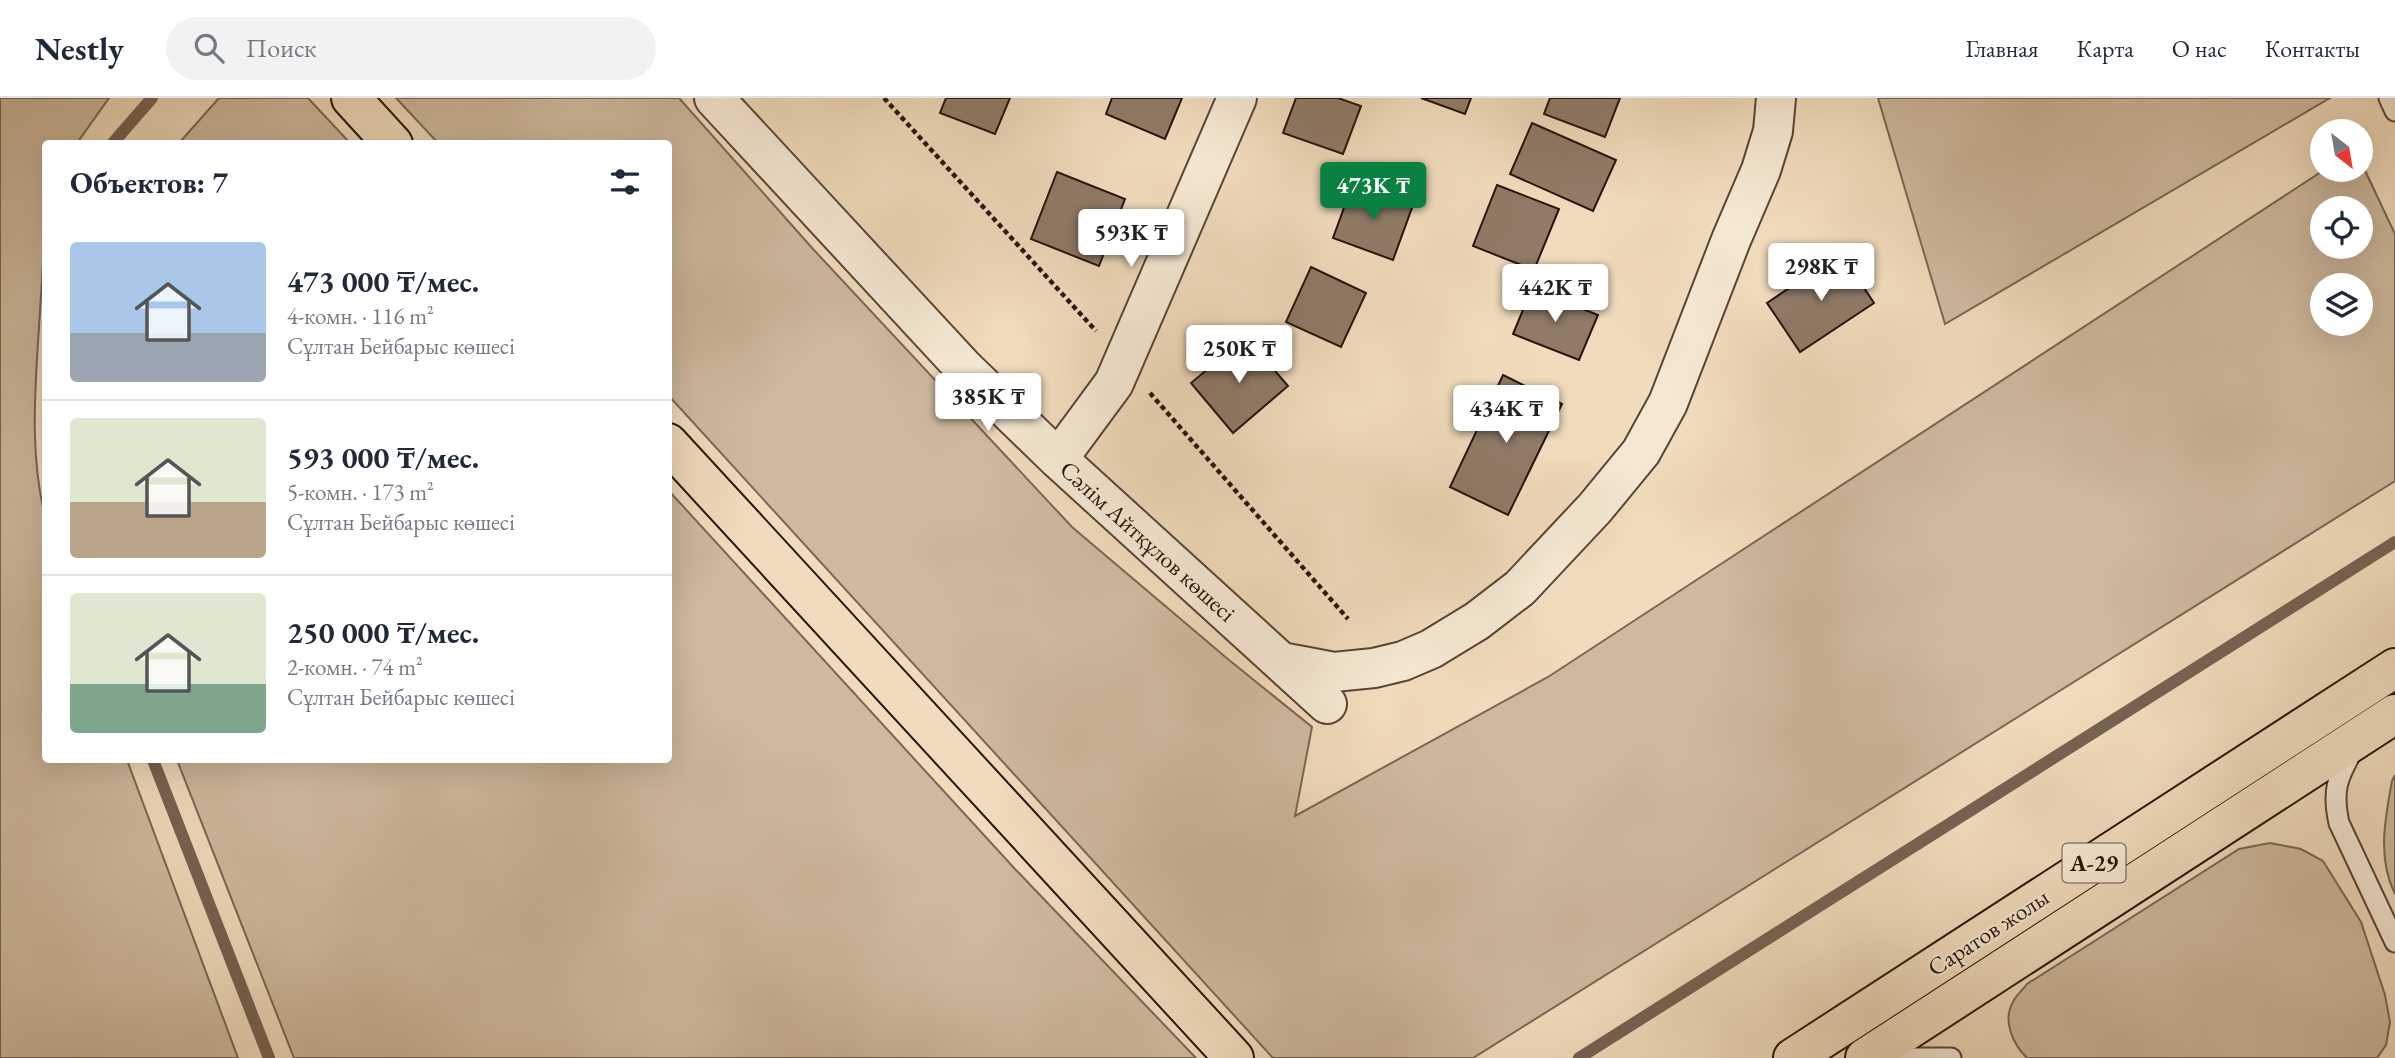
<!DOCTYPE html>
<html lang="ru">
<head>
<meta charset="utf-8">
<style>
  :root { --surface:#fff; --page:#f2f2f3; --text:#1f2937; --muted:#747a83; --line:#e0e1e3; --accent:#0b8043 }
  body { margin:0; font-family:"EB Garamond",serif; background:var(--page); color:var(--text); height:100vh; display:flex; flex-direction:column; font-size:26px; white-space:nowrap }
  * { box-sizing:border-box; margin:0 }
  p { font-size:23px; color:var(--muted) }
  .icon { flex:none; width:38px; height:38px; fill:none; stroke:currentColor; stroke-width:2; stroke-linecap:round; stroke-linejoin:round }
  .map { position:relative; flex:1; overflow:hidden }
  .side { position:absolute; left:42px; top:42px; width:630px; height:623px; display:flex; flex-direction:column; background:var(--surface); border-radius:7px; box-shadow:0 7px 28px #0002 }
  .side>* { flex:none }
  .needle { width:46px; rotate:149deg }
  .controls { position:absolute; left:2310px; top:21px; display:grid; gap:14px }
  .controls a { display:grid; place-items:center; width:63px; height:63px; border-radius:50%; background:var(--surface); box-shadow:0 7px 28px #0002; font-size:35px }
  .price { position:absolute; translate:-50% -60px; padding:0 16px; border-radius:7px; background:#fff; color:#222; font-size:23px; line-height:46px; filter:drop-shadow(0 2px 4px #0008) }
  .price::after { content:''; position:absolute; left:50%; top:42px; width:21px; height:16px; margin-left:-10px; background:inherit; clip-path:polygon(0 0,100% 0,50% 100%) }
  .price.current { background:var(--accent); color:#fff }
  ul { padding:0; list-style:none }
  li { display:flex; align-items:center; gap:21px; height:175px; padding:0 28px }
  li+li { border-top:2px solid var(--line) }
  li span { display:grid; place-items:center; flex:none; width:196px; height:140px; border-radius:7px; color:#555 }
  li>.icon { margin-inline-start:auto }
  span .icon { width:84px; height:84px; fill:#fffc; stroke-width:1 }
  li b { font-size:30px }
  h2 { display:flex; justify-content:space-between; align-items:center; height:84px; padding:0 28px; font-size:30px }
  header { display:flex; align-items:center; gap:42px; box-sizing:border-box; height:98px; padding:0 35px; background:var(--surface); border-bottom:2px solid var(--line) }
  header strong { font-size:33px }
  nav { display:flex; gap:38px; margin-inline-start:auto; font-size:24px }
  .search { width:490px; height:63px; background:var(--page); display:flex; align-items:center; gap:18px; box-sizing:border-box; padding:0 24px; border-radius:38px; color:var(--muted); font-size:26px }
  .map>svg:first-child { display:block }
  .green { fill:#ceb99e; stroke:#7a6655; stroke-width:2; fill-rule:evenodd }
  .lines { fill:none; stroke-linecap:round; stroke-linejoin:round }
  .stream { stroke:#766252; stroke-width:12 }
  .building { fill:#8f7b68; stroke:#26130c; stroke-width:2 }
  .service-casing { stroke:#584538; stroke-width:23 }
  .minor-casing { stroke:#584538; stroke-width:42 }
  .trunk-casing { stroke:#26130c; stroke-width:42 }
  .path { stroke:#26130c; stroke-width:4.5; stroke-dasharray:5 3.5; stroke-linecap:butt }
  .service { stroke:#f5e8d3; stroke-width:19 }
  .minor { stroke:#f5e8d3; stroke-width:38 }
  .trunk { stroke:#f0dbbc; stroke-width:38 }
  .labels { text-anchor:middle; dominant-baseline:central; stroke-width:5; stroke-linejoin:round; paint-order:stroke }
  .shield { fill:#f5e8d3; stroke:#645348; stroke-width:2 }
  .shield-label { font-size:23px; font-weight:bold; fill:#26130c }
  .street-label { font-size:24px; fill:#26130c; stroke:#f5e8d3 }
</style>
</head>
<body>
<header>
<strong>Nestly</strong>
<div class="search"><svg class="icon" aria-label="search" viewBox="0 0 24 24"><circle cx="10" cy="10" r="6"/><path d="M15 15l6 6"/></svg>Поиск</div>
<nav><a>Главная</a><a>Карта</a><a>О нас</a><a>Контакты</a></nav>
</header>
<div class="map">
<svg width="2395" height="960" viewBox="0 0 2395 960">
  <rect width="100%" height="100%" fill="#f0dbbc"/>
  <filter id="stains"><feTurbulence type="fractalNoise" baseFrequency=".00286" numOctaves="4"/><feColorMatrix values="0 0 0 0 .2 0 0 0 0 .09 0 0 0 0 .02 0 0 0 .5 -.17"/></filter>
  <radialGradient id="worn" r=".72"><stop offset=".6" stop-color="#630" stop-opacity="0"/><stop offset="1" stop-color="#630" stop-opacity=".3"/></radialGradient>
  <!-- green -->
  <path class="green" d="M0,0H109L77,45L46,46C46,102 44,157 40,213C36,281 28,354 46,422V662H127L238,960H0Z
    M219,0H308L350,45H179Z
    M396,0H679L813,151L1072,429L1229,562L1312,629L1295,718L1548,579L2324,72H2361V64L2395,136V383L1473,960H1273L669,298L668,46L438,45ZM2322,110H2361V149H2322ZM2361,187V226H2322V187Z
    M1878,0H2330L1945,226Z
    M669,393L1015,771L1196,960H294L177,662H668Z
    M2395,677V796C2377,760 2385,721 2392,683Z
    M2270,745L2301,751L2323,763L2361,824L2385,897L2390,924L2386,947L2377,960H2027C2013,946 2002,923 2013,904C2016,897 2023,892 2027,886L2239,751Z"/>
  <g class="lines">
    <!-- stream -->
    <path class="stream" d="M112,46L152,0
      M153,662L269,960
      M1579,960L2395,444"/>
  </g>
  <!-- building -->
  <path class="building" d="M946,0H1010L995,36L940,15Z
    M1112,0H1182L1165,41L1106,16Z
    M1296,0H1338L1361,8L1343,56L1283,35Z
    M1421,0H1471L1465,16Z
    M1550,0H1620L1605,39L1544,16Z
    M1532,25L1616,62L1593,113L1510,76Z
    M1057,74L1125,101L1099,168L1031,141Z
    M1353,85L1413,107L1393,162L1333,140Z
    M1497,87L1559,111L1534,172L1473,148Z
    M1841,155L1874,205L1800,254L1767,205Z
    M1311,169L1366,195L1341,249L1286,224Z
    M1532,190L1598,217L1579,262L1513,236Z
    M1246,239L1288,288L1233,335L1191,285Z
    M1503,277L1562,306L1508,417L1450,389Z"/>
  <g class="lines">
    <!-- service casing -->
    <g class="service-casing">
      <path id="service" d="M2389,0L2395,13
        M2353,652C2337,680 2332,693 2339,725L2395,844
        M1904,960H1951"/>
    </g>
    <!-- minor casing -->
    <g class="minor-casing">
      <path id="minor" d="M714,0L964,270L1058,361L1327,606
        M1058,361L1114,285L1237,0
        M1281,564L1334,574L1374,570L1403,563L1431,551L1477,523L1520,490L1595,410L1641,354L1668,305L1731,142L1761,72L1773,33L1776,0"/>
    </g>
    <!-- trunk casing -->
    <g class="trunk-casing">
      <path id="trunk" d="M351,0L393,46
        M668,345L1234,960
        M1793,960L2395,570
        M1865,960L2395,616"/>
    </g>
    <!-- path -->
    <path class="path" d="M884,0L1096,233
      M1150,295L1348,521"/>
    <!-- service -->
    <use href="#service" class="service"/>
    <!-- minor -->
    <use href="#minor" class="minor"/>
    <!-- trunk -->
    <use href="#trunk" class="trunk"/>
  </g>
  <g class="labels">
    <!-- shield labels -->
    <rect class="shield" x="2062.5" y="745.5" width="63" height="39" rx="5"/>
    <g class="shield-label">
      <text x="2094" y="765">А-29</text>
    </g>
    <!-- street labels -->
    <g class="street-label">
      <text transform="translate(1148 443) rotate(42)">Сәлім Айтқұлов көшесі</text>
      <text transform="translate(1988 834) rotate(-33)">Саратов жолы</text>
    </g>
  </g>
  <rect width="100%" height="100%" filter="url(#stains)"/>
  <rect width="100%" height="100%" fill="url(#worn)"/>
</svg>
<div class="controls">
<a><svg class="needle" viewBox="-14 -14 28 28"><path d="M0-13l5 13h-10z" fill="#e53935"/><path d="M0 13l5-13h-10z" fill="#747a83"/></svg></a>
<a><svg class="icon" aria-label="locate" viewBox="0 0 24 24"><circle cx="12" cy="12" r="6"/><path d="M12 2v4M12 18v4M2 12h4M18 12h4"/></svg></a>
<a><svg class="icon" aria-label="layers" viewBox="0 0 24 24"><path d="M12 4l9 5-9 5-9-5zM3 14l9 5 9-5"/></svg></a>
</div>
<b class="price current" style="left:1373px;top:124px">473K ₸</b>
<b class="price" style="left:1131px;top:171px">593K ₸</b>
<b class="price" style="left:1821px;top:205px">298K ₸</b>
<b class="price" style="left:1555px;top:226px">442K ₸</b>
<b class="price" style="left:1239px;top:287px">250K ₸</b>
<b class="price" style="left:988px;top:335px">385K ₸</b>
<b class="price" style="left:1506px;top:347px">434K ₸</b>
<section class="side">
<h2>Объектов: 7<svg class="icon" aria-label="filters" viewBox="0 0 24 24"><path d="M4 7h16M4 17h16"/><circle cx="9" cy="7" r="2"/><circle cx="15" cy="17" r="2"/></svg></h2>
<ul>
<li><span style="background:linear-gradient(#a9c7e8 65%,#9aa5b1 0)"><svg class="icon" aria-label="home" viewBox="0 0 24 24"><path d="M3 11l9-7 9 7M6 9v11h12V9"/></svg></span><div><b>473 000 ₸/мес.</b><p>4-комн. · 116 m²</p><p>Сұлтан Бейбарыс көшесі</p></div></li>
<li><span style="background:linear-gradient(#dfe7d0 60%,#b9a48a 0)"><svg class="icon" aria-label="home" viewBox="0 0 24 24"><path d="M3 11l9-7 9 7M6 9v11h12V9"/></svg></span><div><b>593 000 ₸/мес.</b><p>5-комн. · 173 m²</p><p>Сұлтан Бейбарыс көшесі</p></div></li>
<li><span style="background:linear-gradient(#dfe7d0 65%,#7fa58c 0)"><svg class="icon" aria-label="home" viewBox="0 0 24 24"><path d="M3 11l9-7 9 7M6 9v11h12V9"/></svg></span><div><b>250 000 ₸/мес.</b><p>2-комн. · 74 m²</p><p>Сұлтан Бейбарыс көшесі</p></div></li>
</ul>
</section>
</div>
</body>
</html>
